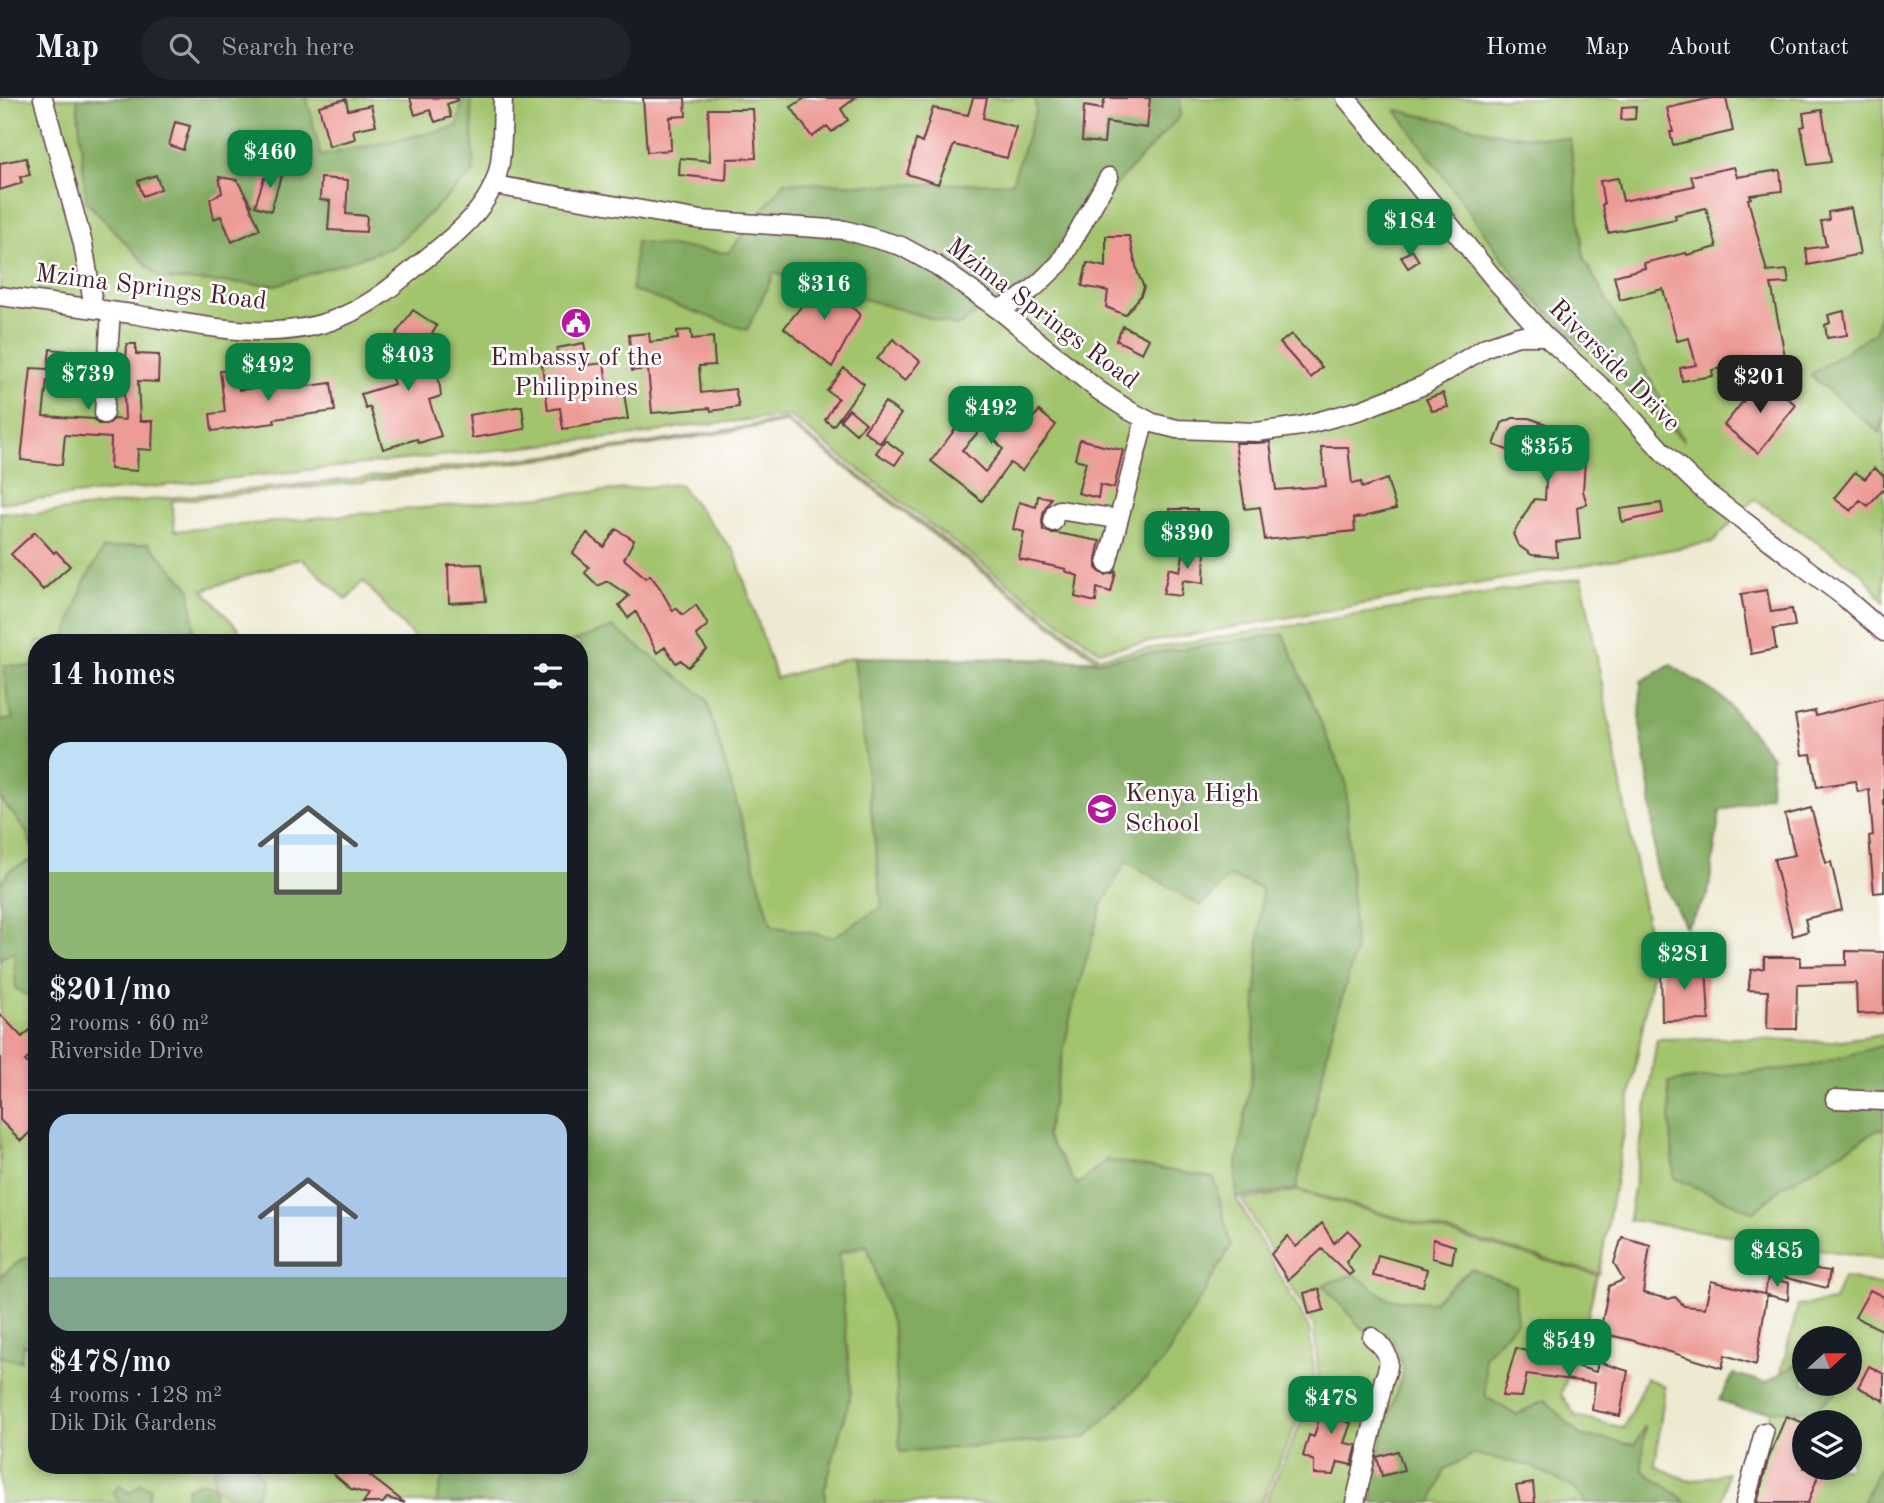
<!DOCTYPE html>
<html lang="en">
<head>
<meta charset="utf-8">
<style>
  :root { --surface:#171b24; --page:#20242c; --text:#f1f3f6; --muted:#9ea1a6; --line:#363941; --accent:#0b8043 }
  body { margin:0; font-family:"Old Standard TT",serif; background:var(--page); color:var(--text); height:100vh; display:flex; flex-direction:column; font-size:26px; white-space:nowrap }
  * { box-sizing:border-box; margin:0 }
  p { font-size:23px; color:var(--muted) }
  .icon { flex:none; width:38px; height:38px; fill:none; stroke:currentColor; stroke-width:2; stroke-linecap:round; stroke-linejoin:round }
  .map { position:relative; flex:1; overflow:hidden }
  .details { position:absolute; left:28px; top:536px; width:560px; height:840px; display:flex; flex-direction:column; background:var(--surface); border-radius:28px; box-shadow:0 4px 10px #0003 }
  .details>* { flex:none }
  .needle { width:46px; rotate:69deg }
  .buttons { position:absolute; left:1792px; top:1228px; display:grid; gap:14px }
  .buttons a { display:grid; place-items:center; width:70px; height:70px; border-radius:50%; background:var(--surface); box-shadow:0 4px 10px #0003; font-size:35px }
  .price { position:absolute; translate:-50% -60px; padding:0 16px; border-radius:14px; background:var(--accent); color:#fff; font-size:23px; line-height:46px; filter:drop-shadow(0 2px 4px #0008) }
  .price::after { content:''; position:absolute; left:50%; top:42px; width:21px; height:16px; margin-left:-10px; background:inherit; clip-path:polygon(0 0,100% 0,50% 100%) }
  .price.current { background:#222; color:#fff }
  ul { padding:0; list-style:none }
  li { display:grid; align-content:center; gap:14px; height:371px; padding:0 21px }
  li+li { border-top:2px solid var(--line) }
  li span { display:grid; place-items:center; height:217px; border-radius:21px; color:#555 }
  li>.icon { margin-inline-start:auto }
  span .icon { width:126px; height:126px; fill:#fffc; stroke-width:1 }
  li b { font-size:30px }
  h2 { display:flex; justify-content:space-between; align-items:center; height:84px; padding:0 21px; font-size:30px }
  header { display:flex; align-items:center; gap:42px; box-sizing:border-box; height:98px; padding:0 35px; background:var(--surface); border-bottom:2px solid var(--line) }
  header strong { font-size:33px }
  nav { display:flex; gap:38px; margin-inline-start:auto; font-size:24px }
  .search { width:490px; height:63px; background:var(--page); display:flex; align-items:center; gap:18px; box-sizing:border-box; padding:0 24px; border-radius:38px; color:var(--muted); font-size:26px }
  .map>svg:first-child { display:block }
  .green { fill:#a2c46d; stroke:#76724c; stroke-width:2; fill-rule:evenodd }
  .forest { fill:#81aa60; stroke:#666446; stroke-width:2 }
  .building { fill:#ed9b96; fill-rule:evenodd }
  .lines { fill:none; stroke-linecap:round; stroke-linejoin:round }
  .minor-casing { stroke:#633d44; stroke-width:21 }
  .minor { stroke:#fff; stroke-width:18 }
  .labels { text-anchor:middle; dominant-baseline:central; stroke-width:5; stroke-linejoin:round; paint-order:stroke }
  .street-label { font-size:26px; fill:#4a1f2b; stroke:#fff }
  .poi-label { font-size:26px; fill:#4a1f2b; stroke:#fff }
</style>
</head>
<body>
<header>
<strong>Map</strong>
<div class="search"><svg class="icon" aria-label="search" viewBox="0 0 24 24"><circle cx="10" cy="10" r="6"/><path d="M15 15l6 6"/></svg>Search here</div>
<nav><a>Home</a><a>Map</a><a>About</a><a>Contact</a></nav>
</header>
<div class="map">
<svg width="1884" height="1405" viewBox="0 0 1884 1405">
  <rect width="100%" height="100%" fill="#fff"/>
  <filter id="ink" filterUnits="userSpaceOnUse"><feTurbulence type="fractalNoise" baseFrequency=".0143" numOctaves="2"/><feDisplacementMap in="SourceGraphic" scale="14" xChannelSelector="R" yChannelSelector="G"/><feConvolveMatrix kernelMatrix="1 2 1 2 8 2 1 2 1" color-interpolation-filters="sRGB"/></filter>
  <filter id="wash" filterUnits="userSpaceOnUse"><feTurbulence type="fractalNoise" baseFrequency=".00686" numOctaves="4" result="noise"/><feDisplacementMap in="SourceGraphic" scale="28" xChannelSelector="R" yChannelSelector="G"/><feGaussianBlur stdDeviation="1.57" result="paint"/><feColorMatrix in="noise" values="0 0 0 0 0 0 0 0 0 0 0 0 0 0 0 0 0 1.4 0 .05"/><feComposite in="paint" operator="in"/></filter>
  <g filter="url(#wash)">
    <rect width="100%" height="100%" fill="#eeead2"/>
    <!-- green -->
    <path class="green" d="M0,0H1884V504L1863,476L1754,401L1713,444L1099,553L945,438L789,318L681,329L647,336L0,405Z
      M786,322L1099,559L1582,480L1654,864L1599,1176L1296,1091L1236,1100L1309,1230L1315,1283L1261,1405H0V414L33,416L158,401L344,382L631,348ZM786,324L1097,562L854,559L776,580L735,455L679,386L175,433L172,403L345,386L632,350ZM301,460L347,502L363,483L418,544H579V1367H37V544H250L203,492Z
      M1884,936V1161L1629,1122L1657,941L1745,940L1828,944Z
      M1298,1093L1597,1177L1584,1236L1561,1296L1576,1318L1624,1330L1646,1280L1665,1288L1655,1368L1689,1383L1727,1375L1722,1405H1265L1319,1284L1314,1228L1242,1102Z
      M1843,1179L1884,1188V1405H1747L1798,1208L1834,1203ZM1804,1241H1850V1286H1804ZM1804,1325H1850V1370H1804Z"/>
    <!-- forest -->
    <path class="forest" d="M77,0H307L321,58L457,29L463,0H471L474,74L393,149L276,187L160,181L86,103Z
      M1035,0H1180L1181,17L1113,90L1041,177L957,228L774,175L747,232L632,192L636,144L728,155L785,84L873,87L1012,85L1036,12Z
      M1396,12L1507,37L1570,41L1584,161L1684,343L1528,195Z
      M1884,184V317L1880,335L1810,277L1876,233Z
      M148,445L190,490L194,532L141,535L132,544H64L84,485L103,451Z
      M613,529L706,600L772,828L833,839L882,809L854,559L1099,563L1283,536L1346,683L1355,854L1333,930L1296,1091L1236,1100V1071L1252,975L1262,791L1230,778L1201,808L1126,763L1102,807L1072,911L1046,1038L1077,1087L1106,1062L1214,1080L1231,1148L1163,1264L1085,1340L900,1354L894,1235L867,1147L839,1155L851,1294L825,1390V1405H436L446,1367H579V544H571Z
      M4,567L37,569V903L16,891L14,853L0,861V786L10,772L36,760L26,733L0,700V623L13,621L8,605Z
      M1671,567L1724,601L1772,659L1770,697L1720,713L1708,797L1686,829L1656,772L1650,690L1640,627L1641,583Z
      M1884,947V1031L1878,1032L1781,1090L1754,1114L1674,1080L1668,984L1810,968Z
      M37,1156V1268L35,1254L23,1246L21,1263L0,1259V1179L21,1162Z
      M1471,1171L1515,1188L1517,1224L1484,1258L1486,1299L1516,1317L1545,1302L1580,1337L1635,1347L1645,1327L1642,1372L1682,1400L1685,1405H1587L1574,1390L1530,1368L1474,1356L1445,1371L1432,1405H1373L1372,1387L1386,1326L1404,1272L1392,1238L1362,1231L1323,1187L1354,1176L1388,1201L1432,1204Z
      M1804,1261V1286H1834L1836,1295L1813,1313L1745,1312L1719,1302L1734,1276L1766,1285Z
      M1882,1364L1884,1369V1405H1862Z
      M219,1367H255L262,1381L256,1398C236,1402 231,1402 215,1389L213,1390L215,1393L212,1405H186L187,1390L201,1384H208L212,1388H214V1370Z
      M141,1386L151,1390L147,1405H120L113,1395L120,1387L129,1395Z"/>
    <g id="blocks">
      <!-- building -->
      <path class="building" d="M410,0H458V2L447,6L451,19L435,24L430,12L415,17Z
        M643,0H685L686,18L670,19L671,52L647,54Z
        M805,0H855L841,11L848,22L832,34L827,28L812,39L791,9Z
        M973,0H987L983,20L1016,29L1007,60L954,47L938,86L907,76L916,42L922,45L933,10L968,17Z
        M1105,0H1150L1147,30L1106,24L1104,45L1082,43L1084,8L1102,11Z
        M1712,0H1726L1733,33L1673,47L1670,34H1673L1667,10Z
        M346,1L348,12L371,7L376,27L353,32L355,41L329,48L319,8Z
        M1636,8L1635,21L1621,22L1622,9Z
        M708,11H753L756,60L727,61L726,82L679,77L680,60L710,63Z
        M1822,12L1831,64L1808,67L1801,29L1805,28L1803,15Z
        M175,24L190,28L183,52L169,47Z
        M26,60L30,77L20,79L22,85L0,92V65Z
        M286,60L271,113L255,108L264,80L269,82Z
        M1734,69L1737,79L1780,72L1782,93L1750,97L1751,100L1748,101L1767,174L1787,172L1789,185L1771,186L1785,258L1712,272L1713,278L1682,283L1680,270L1696,267L1689,240L1677,243L1663,191L1620,202L1614,178L1645,170L1644,165L1686,155L1687,157L1717,149L1706,110L1675,117L1676,121L1608,135L1602,107L1604,106L1600,83L1618,80L1623,103L1694,88L1691,78Z
        M156,77L161,91L143,98L138,83Z
        M219,79L237,82L251,107L249,106L260,131L232,144L221,118L214,121L210,101L222,95Z
        M321,80L348,82L346,116L367,118L366,134L328,132L330,103L320,102Z
        M1851,110L1860,156L1808,167L1806,151L1826,148L1821,123L1829,122L1828,114Z
        M1106,138H1129L1138,176L1144,189L1141,197L1125,217L1106,209L1108,193L1082,188L1087,165L1106,169Z
        M1412,152L1419,163L1408,170L1401,159Z
        M824,180L860,217L832,269L784,230Z
        M413,212L437,228L426,244L440,289L441,298L429,302L441,338L419,345L417,341L383,351L370,309L366,311L361,296L394,286L390,274L431,261L396,236Z
        M1844,213L1847,237L1827,240L1825,227L1830,225L1828,217Z
        M1123,228L1149,241L1142,255L1116,242Z
        M691,232L692,241L713,239L715,267L699,268L701,295L735,291L739,309L711,313L710,310L652,315L648,271L632,273L629,237L649,235L650,244L678,241L677,233Z
        M1291,236L1322,269L1311,280L1280,245Z
        M893,241L920,263L905,283L877,261Z
        M584,245L588,267L604,265L609,297L624,295L628,321L563,331L560,310L548,312L542,267L559,265L557,250Z
        M127,246H136V256L159,257L158,284L138,283L140,323H153L152,352L138,351L137,373L110,371L111,340L65,337L62,367L21,362L31,270L48,271L50,251L85,255L82,286L47,283L43,318L94,321L98,326H108L114,321L125,322L124,296Z
        M844,270L864,286L833,328L825,322L838,300L827,293Z
        M236,271L239,292L301,284L302,289L331,285L335,313L274,321L275,325L212,333L210,316L225,314L220,273Z
        M1762,280L1796,307L1758,355L1724,327Z
        M1443,295L1448,309L1432,313L1426,301Z
        M979,300L988,309L995,302L1013,319L1017,314L1029,325L1039,313L1056,327L1022,373L1010,365L982,403L931,363ZM983,329L1003,351L985,374L962,352Z
        M885,304L901,316L880,345L864,333Z
        M522,308L525,331L472,340L469,317Z
        M849,311L866,325L856,336L840,322Z
        M1513,320H1529L1546,326L1577,351L1585,363L1583,393L1587,406L1577,409L1580,441L1556,444L1557,459L1532,457L1518,447L1513,436L1534,401L1545,402L1546,383L1544,366L1494,347L1502,325Z
        M1080,341L1103,348L1123,352L1114,390L1100,387L1098,400L1078,395L1086,364L1075,361Z
        M885,342L903,355L895,367L876,355Z
        M1270,344L1276,392L1326,388L1321,349H1348L1352,386L1361,384L1362,390L1387,381L1396,411L1366,418V419L1354,420L1355,433L1265,442L1260,409L1245,411L1235,345H1257Z
        M1874,370L1884,378V390L1868,408L1860,402L1851,413L1834,400L1855,374L1865,381Z
        M1038,398L1051,400L1044,413L1042,422L1043,432L1051,435H1057L1100,443L1096,461V470L1100,474L1105,477L1116,474L1111,494L1097,490L1096,504L1075,499L1078,478L1065,473L1066,471L1019,461L1024,434L1013,431L1019,404L1036,409Z
        M1661,405L1663,415L1622,424L1620,411Z
        M1170,411H1197L1195,442L1169,440Z
        M616,431L634,442L624,461L646,480L650,477L660,490L673,513L676,510L683,517L696,507L708,527L696,537L707,552L688,569L681,562L676,565L665,549L657,555L636,514L628,520L619,507L629,498L607,483L598,488L585,475L589,469L573,455L587,435L604,449Z
        M35,434L54,455L56,453L70,468L43,492L11,456Z
        M1185,447L1205,449L1204,485L1183,482L1181,498L1163,496L1169,470L1180,473Z
        M482,466L486,503L449,505L448,467Z
        M1767,492L1771,514L1792,511L1795,528L1773,531L1776,551L1751,556L1741,496Z
        M1884,600V794L1874,795L1869,738L1873,737L1869,691L1858,694L1855,683L1817,689L1811,656L1802,657L1795,617L1815,613L1816,618Z
        M1811,710L1826,765L1831,764L1842,812L1805,821L1808,833L1793,838L1774,761L1795,757L1785,717Z
        M1846,853L1884,854V915L1857,916L1856,885L1797,887L1796,931H1767L1768,893L1748,892L1751,872L1764,870V859H1800V868L1846,867Z
        M1661,866H1706L1709,922L1662,923Z
        M0,916L22,939L37,926V952L25,963L37,975V1027L21,1043L0,1022Z
        M1322,1125L1334,1145L1348,1132L1360,1145L1346,1164L1353,1174L1349,1177L1322,1151L1288,1182L1271,1156L1288,1138L1296,1149Z
        M1622,1139L1650,1147L1643,1195L1669,1201L1675,1199L1684,1208L1705,1210L1711,1183L1767,1197L1756,1267L1725,1257L1722,1270L1631,1242L1600,1235L1609,1188L1623,1182L1614,1165Z
        M1433,1141L1455,1148L1452,1165L1432,1160Z
        M1378,1157L1427,1171L1423,1188L1373,1178Z
        M1787,1167L1830,1173L1827,1190L1783,1179Z
        M1768,1180L1789,1185L1788,1202L1764,1196Z
        M1319,1191L1324,1212L1309,1216L1304,1195Z
        M1870,1192L1884,1199V1233L1855,1219Z
        M1516,1250L1596,1274L1598,1264L1628,1273L1620,1318L1592,1312L1595,1285L1527,1276L1522,1299L1502,1298Z
        M1869,1268L1884,1276V1303L1858,1289Z
        M1329,1286L1346,1292L1340,1322L1351,1325L1344,1345L1357,1347L1352,1367L1338,1364L1334,1377L1314,1376V1363L1303,1358L1309,1337L1314,1339Z
        M1786,1318L1804,1325V1370H1821L1808,1405H1757L1768,1362Z
        M1398,1353L1404,1372L1382,1378L1377,1359Z
        M323,1367H377L369,1377L405,1405L387,1400L383,1405H363L369,1396L351,1391Z
        M1533,1385L1535,1405H1520L1516,1388Z"/>
    </g>
  </g>
  <g filter="url(#ink)">
    <use href="#blocks" fill-opacity="0" stroke="#633d44" stroke-width="2"/>
    <g class="lines">
      <!-- minor casing -->
      <g class="minor-casing">
        <path id="minor" d="M43,0L83,146L94,211
          M1346,0L1495,182L1545,238L1616,302L1662,353L1703,392L1844,499L1884,534
          M494,87L701,122L845,132L901,148L936,167L1003,215L1098,292L1130,313L1153,325L1177,331L1257,334L1301,328L1361,312L1424,287L1486,249L1518,238H1545
          M0,198C44,204 88,210 132,216C199,227 276,247 341,219C373,206 398,184 424,162C456,137 494,107 500,64C503,43 502,21 503,0
          M998,211L1016,203L1034,190L1060,165L1109,79
          M104,316L111,213
          M1053,424L1055,415L1059,412L1118,421
          M1107,466L1145,321
          M1835,1001L1884,1003
          M1355,1405L1384,1281C1393,1261 1388,1253 1372,1239
          M1745,1405L1764,1334"/>
      </g>
      <!-- minor -->
      <use href="#minor" class="minor"/>
    </g>
  </g>
  <!-- icons -->
  <defs>
    <g id="civic-disc" transform="scale(1.575)"><circle r="9.5" fill="#b5179e" stroke="#fff"/><path d="M-.6-6.5H3V-4.5H.6V-3L4-1V1h2V6H-6V1h2V-1L-.6-3ZM-1.2 2.5V6h2.4V2.5Z" fill="#fff"/></g>
    <g id="school-disc" transform="scale(1.575)"><circle r="9.5" fill="#b5179e" stroke="#fff"/><path d="M0-5L7-2L0 1L-7-2ZM-4 1L0 2.5L4 1V4Q0 6-4 4Z" fill="#fff"/></g>
  </defs>
  <g fill-rule="evenodd">
    <use href="#civic-disc" x="576" y="225"/>
    <use href="#school-disc" x="1102" y="711"/>
  </g>
  <g class="labels">
    <!-- street labels -->
    <g class="street-label">
      <text transform="translate(151 190) rotate(7)">Mzima Springs Road</text>
      <text transform="translate(1042 216) rotate(37)">Mzima Springs Road</text>
      <text transform="translate(1614 268) rotate(45)">Riverside Drive</text>
    </g>
    <!-- poi labels -->
    <g class="poi-label">
      <text x="576" y="260">Embassy of the<tspan x="576" dy="30">Philippines</tspan></text>
      <text x="1125" y="696" text-anchor="start">Kenya High<tspan x="1125" dy="30">School</tspan></text>
    </g>
  </g>
</svg>
<div class="buttons">
<a><svg class="needle" viewBox="-14 -14 28 28"><path d="M0-13l5 13h-10z" fill="#e53935"/><path d="M0 13l5-13h-10z" fill="#9ea1a6"/></svg></a>
<a><svg class="icon" aria-label="layers" viewBox="0 0 24 24"><path d="M12 4l9 5-9 5-9-5zM3 14l9 5 9-5"/></svg></a>
</div>
<b class="price" style="left:270px;top:92px">$460</b>
<b class="price" style="left:1410px;top:161px">$184</b>
<b class="price" style="left:824px;top:224px">$316</b>
<b class="price" style="left:408px;top:295px">$403</b>
<b class="price" style="left:268px;top:305px">$492</b>
<b class="price" style="left:88px;top:314px">$739</b>
<b class="price current" style="left:1760px;top:317px">$201</b>
<b class="price" style="left:991px;top:348px">$492</b>
<b class="price" style="left:1547px;top:387px">$355</b>
<b class="price" style="left:1187px;top:473px">$390</b>
<b class="price" style="left:1684px;top:894px">$281</b>
<b class="price" style="left:1777px;top:1191px">$485</b>
<b class="price" style="left:1569px;top:1281px">$549</b>
<b class="price" style="left:1331px;top:1338px">$478</b>
<section class="details">
<h2>14 homes<svg class="icon" aria-label="filters" viewBox="0 0 24 24"><path d="M4 7h16M4 17h16"/><circle cx="9" cy="7" r="2"/><circle cx="15" cy="17" r="2"/></svg></h2>
<ul>
<li><span style="background:linear-gradient(#bfe0f5 60%,#8fb573 0)"><svg class="icon" aria-label="home" viewBox="0 0 24 24"><path d="M3 11l9-7 9 7M6 9v11h12V9"/></svg></span><div><b>$201/mo</b><p>2 rooms · 60 m²</p><p>Riverside Drive</p></div></li>
<li><span style="background:linear-gradient(#a9c7e8 75%,#7fa58c 0)"><svg class="icon" aria-label="home" viewBox="0 0 24 24"><path d="M3 11l9-7 9 7M6 9v11h12V9"/></svg></span><div><b>$478/mo</b><p>4 rooms · 128 m²</p><p>Dik Dik Gardens</p></div></li>
</ul>
</section>
</div>
</body>
</html>
